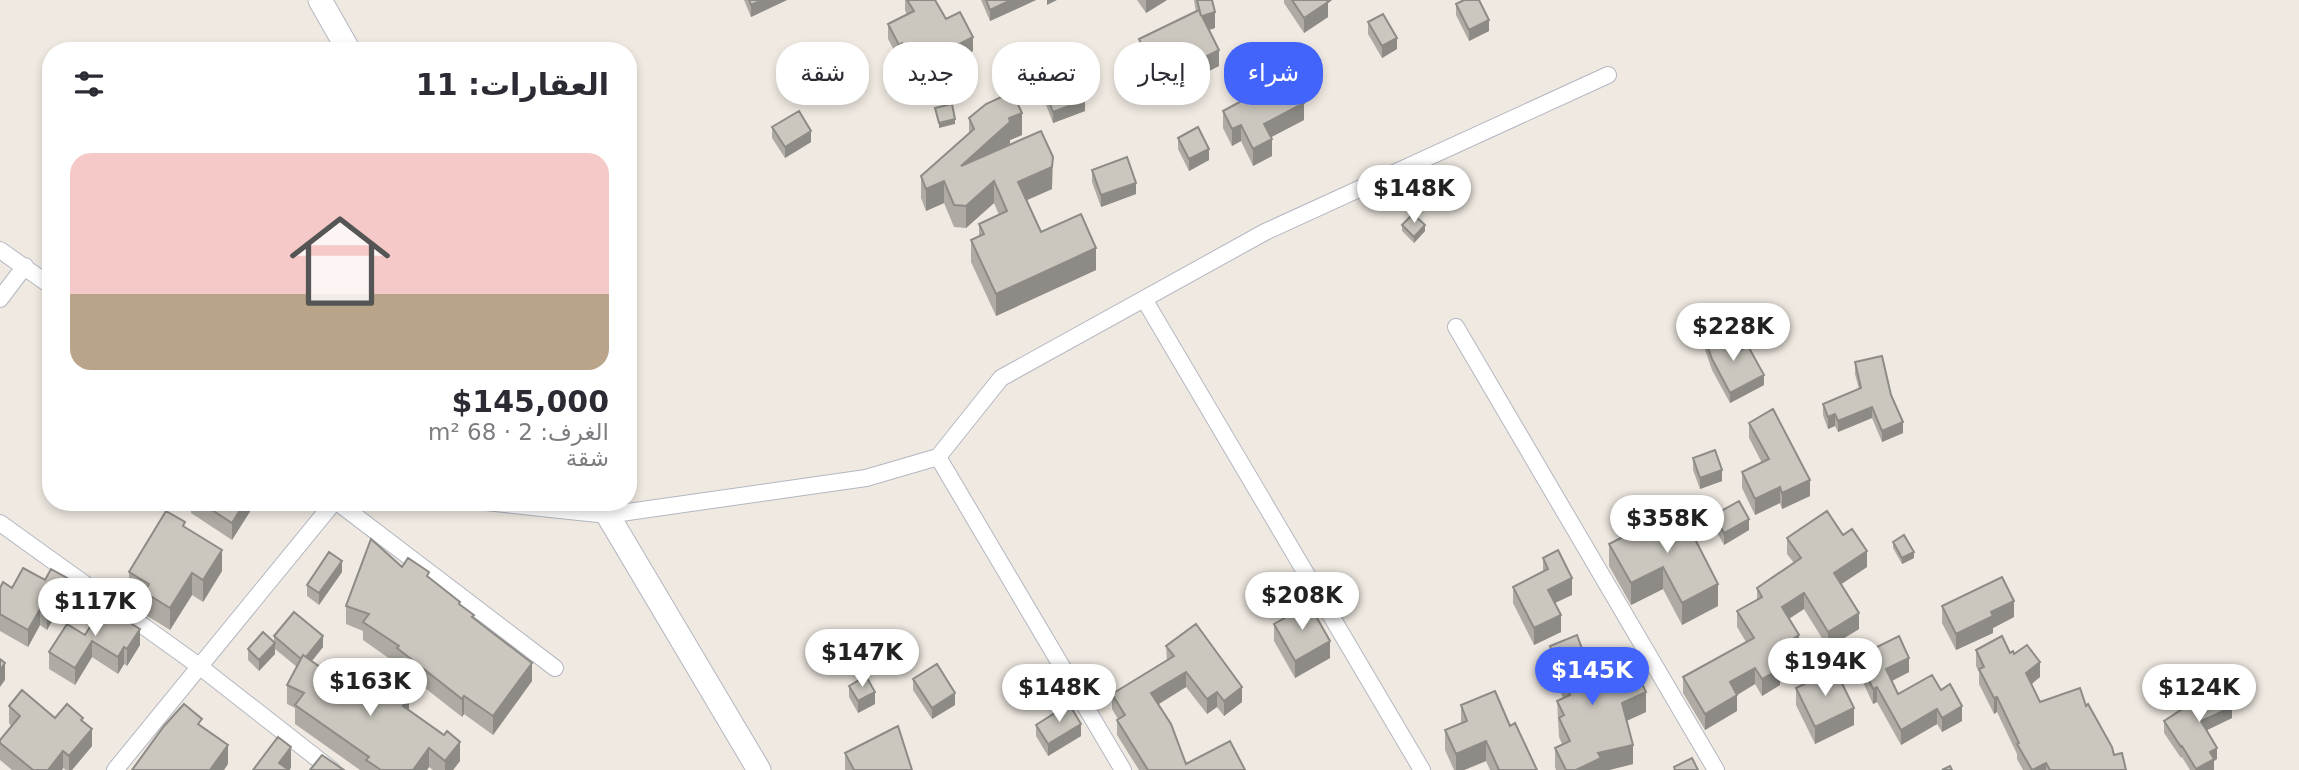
<!DOCTYPE html>
<html lang="ar">
<head>
<meta charset="utf-8">
<style>
  :root { --surface:#fff; --page:#f2f2f3; --text:#2b2b33; --muted:#7c7c81; --accent:#4264fb }
  body { margin:0; font-family:"DejaVu Sans",Cairo,sans-serif; background:var(--page); color:var(--text); direction:rtl; height:100vh; display:flex; flex-direction:column; font-size:26px; white-space:nowrap }
  * { box-sizing:border-box; margin:0 }
  p { font-size:23px; color:var(--muted) }
  .icon { flex:none; width:38px; height:38px; fill:none; stroke:currentColor; stroke-width:2; stroke-linecap:round; stroke-linejoin:round }
  .map { position:relative; flex:1; overflow:hidden; direction:ltr }
  .drawer { position:absolute; left:42px; top:42px; width:595px; height:469px; display:flex; flex-direction:column; background:var(--surface); border-radius:28px; box-shadow:0 4px 10px #0003; direction:rtl }
  .drawer>* { flex:none }
  .hud { position:absolute; left:658px; top:42px; width:665px; height:63px; direction:rtl; display:flex; gap:14px }
  .price { position:absolute; translate:-50% -60px; padding:0 16px; border-radius:24px; background:#fff; color:#222; font-size:23px; line-height:46px; filter:drop-shadow(0 2px 4px #0008) }
  .price::after { content:''; position:absolute; left:50%; top:42px; width:21px; height:16px; margin-left:-10px; background:inherit; clip-path:polygon(0 0,100% 0,50% 100%) }
  .price.on { background:var(--accent); color:#fff }
  ul { padding:0; list-style:none }
  li { display:grid; align-content:center; gap:14px; height:371px; padding:0 28px }
  li span { display:grid; place-items:center; height:217px; border-radius:21px; color:#555 }
  li>.icon { margin-inline-start:auto }
  span .icon { width:126px; height:126px; fill:#fffc; stroke-width:1 }
  li b { font-size:30px }
  h2 { display:flex; justify-content:space-between; align-items:center; height:84px; padding:0 28px; font-size:30px }
  .pill { padding:0 24px; border-radius:28px; background:var(--surface); box-shadow:0 4px 10px #0003; font-size:24px; line-height:63px }
  .pill.on { background:var(--accent); color:#fff }
  .map>svg:first-child { display:block }
  .lines { fill:none; stroke-linecap:round; stroke-linejoin:round }
  .street-casing { stroke:#b4b7c1; stroke-width:18 }
  .secondary-casing { stroke:#b4b7c1; stroke-width:25 }
  .street { stroke:#fff; stroke-width:16 }
  .secondary { stroke:#fff; stroke-width:23 }
  .wall { fill:#afaba4 }
  .shaded-wall { fill:#8e8b86 }
  .building { fill:#cbc7bf; stroke:#8e8b86; stroke-width:2 }
</style>
</head>
<body>
<div class="map">
<svg width="2299" height="770" viewBox="0 0 2299 770">
  <rect width="100%" height="100%" fill="#efe9e1"/>
  <g class="lines">
    <!-- street casing -->
    <g class="street-casing">
      <path id="street" d="M0,250L51,286
        M0,299L25,266
        M1144,299L1422,770
        M1456,327L1716,770
        M938,457L1123,770
        M337,502L555,668
        M486,502L607,515L866,478L938,457L1001,378L1265,232L1608,75
        M0,523L199,666L332,770
        M115,770L334,502"/>
    </g>
    <!-- secondary casing -->
    <g class="secondary-casing">
      <path id="secondary" d="M320,0L349,51
        M600,502L759,770"/>
    </g>
    <!-- street -->
    <use href="#street" class="street"/>
    <!-- secondary -->
    <use href="#secondary" class="secondary"/>
  </g>
  <!-- wall -->
  <path class="wall" d="M744,0H787L751,17Z
    M905,0H935L946,19L973,51L915,82L902,58L899,59L888,39V24L907,15L905,10Z
    M981,0H1036L990,21Z
    M1137,0H1167L1146,13Z
    M1194,0H1212L1215,28L1209,30L1219,66L1185,83L1177,65L1162,73L1158,66L1147,71L1139,55V39L1196,12Z
    M1284,0H1332L1328,3V17L1304,33L1284,3Z
    M1479,0L1489,31L1469,41L1456,15V4Z
    M1368,22L1397,49L1382,58L1368,34Z
    M1240,80L1304,120L1271,137L1272,156L1253,166L1241,141L1232,146L1223,128V111L1242,100L1240,97Z
    M1041,81L1085,111L1053,123L1041,92Z
    M969,118L1022,135L1010,140V143L1008,145L1052,189L1027,200L1041,232L1096,270L996,316L971,262V240L979,236V224L999,215L994,203L966,228L954,227L944,203L926,211L921,198V176L969,134Z
    M772,127L811,142L785,158L772,138Z
    M1178,138L1209,160L1189,171L1178,149Z
    M1092,170L1136,194L1101,207L1092,182Z
    M1402,225L1425,231L1414,243L1402,231Z
    M1705,339L1734,354L1764,385L1730,403L1712,370L1705,350Z
    M1855,362L1891,395L1903,433L1882,442L1872,418L1838,432L1835,426L1828,429L1823,415V404L1859,389L1855,374Z
    M1749,423L1810,496L1782,509L1780,503L1755,515L1742,488V472L1762,463L1749,438Z
    M1693,458L1722,481L1700,489L1693,470Z
    M191,502H256L232,540L191,513Z
    M1714,515L1749,530L1724,545L1714,527Z
    M185,528L222,571L203,602L192,595L170,630L144,614V604L129,594V572Z
    M1843,535L1867,567L1841,584L1859,629L1828,648L1804,609L1789,619L1799,651L1793,655V663L1780,671V685L1762,696L1755,684L1737,695V711L1705,730L1683,693V677L1746,642L1737,627V611L1757,600V588L1794,563L1787,554V538Z
    M1893,542L1914,558L1902,564L1893,548Z
    M1609,544L1699,546L1718,606L1682,625L1663,589L1631,605L1609,566Z
    M1543,558L1572,595L1555,603L1561,632L1534,645L1513,603V587L1543,572Z
    M402,567L429,578L460,604L532,681L493,735L464,714L462,717L397,666V664L363,640V631L346,624V606Z
    M342,572L319,605L307,596V585Z
    M0,588H12L67,595L47,630L40,625L28,647L0,631Z
    M1942,606L2014,617L1993,628V633L1956,650L1942,623Z
    M1274,624L1330,658L1295,678L1274,641Z
    M85,635L140,645L127,666L124,664L118,674L92,657L75,685L49,669V652Z
    M274,636L323,647L312,661L360,695H403L409,710L460,761L453,770H433L429,767L427,770H360L295,724V708L287,704V685L297,667L275,649V654L259,671L248,660V649L274,642Z
    M1166,646L1242,702L1224,716L1217,707L1207,714L1186,687L1158,704L1186,764L1245,770H1139L1117,735V720L1118,719L1112,709V694L1167,661Z
    M1550,646L1592,676L1607,677L1646,712L1626,721L1633,764L1609,770H1556L1555,767V748L1562,744L1559,737L1557,701L1563,698L1550,665Z
    M1875,648L1909,672L1892,681L1898,694L1941,690L1962,721L1942,732L1937,724L1901,745L1877,702L1873,704L1862,680V665L1875,659Z
    M1976,650L2010,653L2014,654L2040,677L2032,684L2040,702L2086,706L2114,755L2126,770H2023L2017,759V754L1997,712L1994,714L1979,684V672L1976,666Z
    M913,679L955,705L932,719L913,690Z
    M849,686L875,704L858,713L849,697Z
    M1796,688L1854,725L1815,744L1796,705Z
    M2197,692L2232,718L2207,730L2217,759L2214,761V770H2190L2182,757L2181,758L2164,733V721L2197,700Z
    M1461,705L1510,726L1537,770H1490L1486,761L1464,770H1454L1445,750V730L1461,724Z
    M9,706L55,718L83,722L92,746L72,770H66L63,768L62,770H12L0,760V740L11,726L9,723Z
    M1036,725L1081,736L1048,756L1036,736Z
    M845,753L912,770H845Z"/>
  <!-- shaded-wall -->
  <path class="shaded-wall" d="M762,0H787L751,17V5Z
    M1011,0H1036L990,21V10Z
    M1047,0H1057L1047,5Z
    M1146,0H1167L1146,13Z
    M1322,0H1332L1328,3V17L1304,33V18Z
    M1215,12V28L1202,32V16Z
    M1489,20V31L1469,41V30Z
    M973,37V51L915,82V67Z
    M1397,38V49L1382,58V46Z
    M902,43V58L899,59V45Z
    M1177,49V65L1162,73V57Z
    M1158,50V66L1147,71V55Z
    M1219,50V66L1185,83V67Z
    M1085,100V111L1053,123V112Z
    M1304,103V120L1264,141V124Z
    M1022,113V135L1010,140V143L961,188V166L1009,118Z
    M955,119V124L939,128V123Z
    M1241,125V141L1232,146V129Z
    M811,131V142L785,158V147Z
    M1272,139V156L1253,166V149Z
    M1209,149V160L1189,171V159Z
    M1053,157L1052,189L1018,204V182Z
    M944,181V203L926,211V189Z
    M994,181V203L966,228V206Z
    M1136,183V194L1101,207V195Z
    M1425,225V231L1414,243V237Z
    M1096,248V270L996,316V294Z
    M1764,375V385L1730,403V393Z
    M1872,407V418L1838,432V421Z
    M1835,414V426L1828,429V417Z
    M1903,422V433L1882,442V431Z
    M1722,470V481L1700,489V478Z
    M1810,480V496L1782,509V493Z
    M1780,487V503L1755,515V499Z
    M245,502H256L232,540V523Z
    M1749,519V530L1724,545V533Z
    M222,550V571L203,602V580Z
    M1867,551V567L1834,589V573Z
    M1914,552V558L1902,564V558Z
    M342,561V572L319,605V593Z
    M1663,567V589L1631,605V583Z
    M192,573V595L170,630V608Z
    M67,578V595L47,630V613Z
    M1572,578V595L1548,606V590Z
    M1718,584V606L1682,625V603Z
    M1804,593V609L1782,623V607Z
    M2014,601V617L1993,628V633L1956,650V634L1991,612Z
    M40,609V625L28,647V630Z
    M1859,613V629L1828,648V632Z
    M1561,615V632L1534,645V628Z
    M140,629V645L127,666V649Z
    M1799,635V651L1793,655V663L1780,671V685L1762,696V679L1773,659L1789,641Z
    M323,636V647L303,672V661Z
    M92,641V657L75,685V668Z
    M1330,641V658L1295,678V661Z
    M275,643V654L259,671V660Z
    M124,647V664L118,674V657Z
    M1909,658V672L1886,684V669Z
    M2040,662V677L2026,688V673Z
    M5,663V680L0,687V670Z
    M532,663V681L493,735V716Z
    M1755,668V684L1737,695V711L1705,730V714L1730,682Z
    M1186,672V687L1151,709V693Z
    M1242,687V702L1224,716V701Z
    M1877,687V702L1873,704V689Z
    M875,692V704L858,713V701Z
    M1217,692V707L1207,714V699Z
    M1646,692V712L1622,723V703Z
    M955,693V705L932,719V708Z
    M464,696V714L462,717V699Z
    M1997,697V712L1994,714V698Z
    M409,698V718L403,706Z
    M1962,706V721L1942,732V718Z
    M2232,707V718L2201,733V721Z
    M1854,708V725L1815,744V727Z
    M1937,709V724L1901,745V730Z
    M1081,724V736L1048,756V744Z
    M92,729V746L72,770H69V756Z
    M1486,741V761L1464,770H1456V754Z
    M460,742V761L453,770H445V761Z
    M228,745V764L224,770H210Z
    M1633,745V764L1609,770H1576L1598,753Z
    M291,747V768L289,770L279,763Z
    M429,748V767L427,770H413Z
    M2217,748V759L2214,761V770H2196L2210,752Z
    M63,751V768L62,770H48Z
    M2046,763V770H2032Z"/>
  <!-- building -->
  <path class="building" d="M749,0H762L751,5Z
    M907,0H935L946,19L960,12L973,37L915,67L902,43L899,45L888,24L914,11Z
    M986,0H1011L990,10Z
    M1197,0H1212L1215,12L1202,16L1219,50L1185,67L1177,49L1162,57L1158,50L1147,55L1139,39L1199,10L1201,16Z
    M1292,0H1327L1328,2L1304,18Z
    M1464,0H1479L1489,20L1469,30L1456,4Z
    M1383,14L1397,38L1382,46L1368,22Z
    M1281,59L1304,103L1264,124L1272,139L1253,149L1241,125L1232,129L1223,111L1249,97L1240,80Z
    M1073,68L1085,100L1053,112L1041,81Z
    M1012,92L1022,113L1009,118L1010,122L961,166L1041,131L1053,157L1052,167L1018,182L1041,232L1081,214L1096,248L996,294L971,240L984,234L979,224L1007,211L994,181L966,206L954,205L944,181L926,189L921,176L974,129L969,118L986,104Z
    M952,104L955,119L939,123L935,108Z
    M799,111L811,131L785,147L772,127Z
    M1198,127L1209,149L1189,159L1178,138Z
    M1127,157L1136,183L1101,195L1092,170Z
    M1413,214L1425,225L1414,237L1402,225Z
    M1726,331L1734,354L1748,346L1764,375L1730,393L1712,359L1705,339Z
    M1882,356L1891,395L1903,422L1882,431L1872,407L1838,421L1835,414L1828,417L1823,404L1861,388L1855,362Z
    M1773,409L1810,480L1782,493L1780,487L1755,499L1742,472L1769,459L1749,423Z
    M1715,450L1722,470L1700,478L1693,458Z
    M1739,501L1749,519L1724,533L1714,515Z
    M200,502H245L232,523Z
    M1682,507L1699,539L1696,541L1718,584L1682,603L1663,567L1631,583L1609,544Z
    M166,511L185,522L183,526L222,550L203,580L192,573L170,608L144,592L149,584L129,572Z
    M1827,511L1843,535L1852,529L1867,551L1834,573L1859,613L1828,632L1804,593L1782,607L1799,635L1789,641L1793,647L1773,659L1780,669L1762,679L1755,668L1730,682L1737,695L1705,714L1683,677L1754,638L1737,611L1762,597L1757,588L1801,558L1787,538Z
    M1904,535L1914,552L1902,558L1893,542Z
    M371,539L402,567L408,558L429,572L427,576L460,602L459,604L474,615L472,617L532,663L493,716L464,696L462,699L397,648L399,646L363,622L369,614L346,606Z
    M1558,550L1572,578L1548,590L1561,615L1534,628L1513,587L1548,569L1543,558Z
    M329,552L342,561L319,593L307,585Z
    M23,568L45,580L51,569L67,578L47,613L40,609L28,630L0,614V588L3,582L12,588Z
    M2002,577L2014,601L1991,612L1993,616L1956,634L1942,606Z
    M1309,604L1330,641L1295,661L1274,624Z
    M103,606L140,629L127,649L124,647L118,657L92,641L75,668L49,652L67,624L85,635Z
    M294,612L323,636L306,657L303,655L301,659L274,636Z
    M1196,624L1242,687L1224,701L1217,692L1207,699L1186,672L1151,693L1171,724L1186,764L1230,741L1245,770H1148L1117,720L1125,715L1112,694L1174,656L1166,646Z
    M263,632L275,643L259,660L248,649Z
    M1577,635L1592,676L1604,671L1607,677L1633,665L1646,692L1622,703L1633,745L1598,753L1601,758L1576,770H1566L1555,748L1570,741L1559,718L1564,715L1557,701L1570,695L1550,646Z
    M1899,636L1909,658L1886,669L1898,694L1932,675L1941,690L1950,684L1962,706L1942,718L1937,709L1901,730L1877,687L1873,689L1862,665L1879,657L1875,648Z
    M2002,636L2010,653L2013,651L2014,654L2027,645L2040,662L2026,673L2040,702L2080,688L2086,706L2088,704L2112,747L2114,755L2122,753L2126,770H2050L2046,763L2032,770L2017,744L2019,743L1997,697L1994,698L1979,669L1984,667L1976,650Z
    M303,655L360,695L379,669L403,686L399,692L409,698L403,706L444,735L447,731L460,742L445,761L429,748L413,770H381L366,760L369,757L295,705L304,693L287,685Z
    M0,659L5,663L0,670Z
    M937,664L955,693L932,708L913,679Z
    M1835,669L1854,708L1815,727L1796,688Z
    M866,676L875,692L858,701L849,686Z
    M2219,681L2232,707L2201,721L2217,748L2210,752L2214,759L2196,769L2182,746L2181,747L2164,721L2199,698L2197,692Z
    M22,690L55,718L67,704L83,718L81,720L92,729L69,756L63,751L48,770H33L0,743V740L20,716L9,706Z
    M1495,691L1510,726L1515,723L1537,770H1499L1486,741L1456,754L1445,730L1467,721L1461,705Z
    M184,704L202,719L198,724L228,745L210,770H132L164,726Z
    M1069,704L1081,724L1048,744L1036,725Z
    M898,726L912,770H854L845,753Z
    M278,737L291,747L279,763L289,770H253Z
    M322,755L344,770H310Z
    M1692,758L1698,770H1675L1674,767Z
    M1950,766L1952,770H1942Z"/>
</svg>
<b class="price" style="left:1414px;top:225px">$148K</b>
<b class="price" style="left:1733px;top:363px">$228K</b>
<b class="price" style="left:1667px;top:555px">$358K</b>
<b class="price" style="left:1302px;top:632px">$208K</b>
<b class="price" style="left:95px;top:638px">$117K</b>
<b class="price" style="left:862px;top:689px">$147K</b>
<b class="price" style="left:1825px;top:698px">$194K</b>
<b class="price on" style="left:1592px;top:707px">$145K</b>
<b class="price" style="left:370px;top:718px">$163K</b>
<b class="price" style="left:1059px;top:724px">$148K</b>
<b class="price" style="left:2199px;top:724px">$124K</b>
<div class="hud">
<a class="pill on">شراء</a>
<a class="pill">إيجار</a>
<a class="pill">تصفية</a>
<a class="pill">جديد</a>
<a class="pill">شقة</a>
</div>
<section class="drawer">
<h2>العقارات: 11<svg class="icon" aria-label="filters" viewBox="0 0 24 24"><path d="M4 7h16M4 17h16"/><circle cx="9" cy="7" r="2"/><circle cx="15" cy="17" r="2"/></svg></h2>
<ul>
<li><span style="background:linear-gradient(#f6c9c9 65%,#b9a48a 0)"><svg class="icon" aria-label="home" viewBox="0 0 24 24"><path d="M3 11l9-7 9 7M6 9v11h12V9"/></svg></span><div><b>$145,000</b><p>الغرف: 2 · 68 m²</p><p>شقة</p></div></li>
</ul>
</section>
</div>
</body>
</html>
